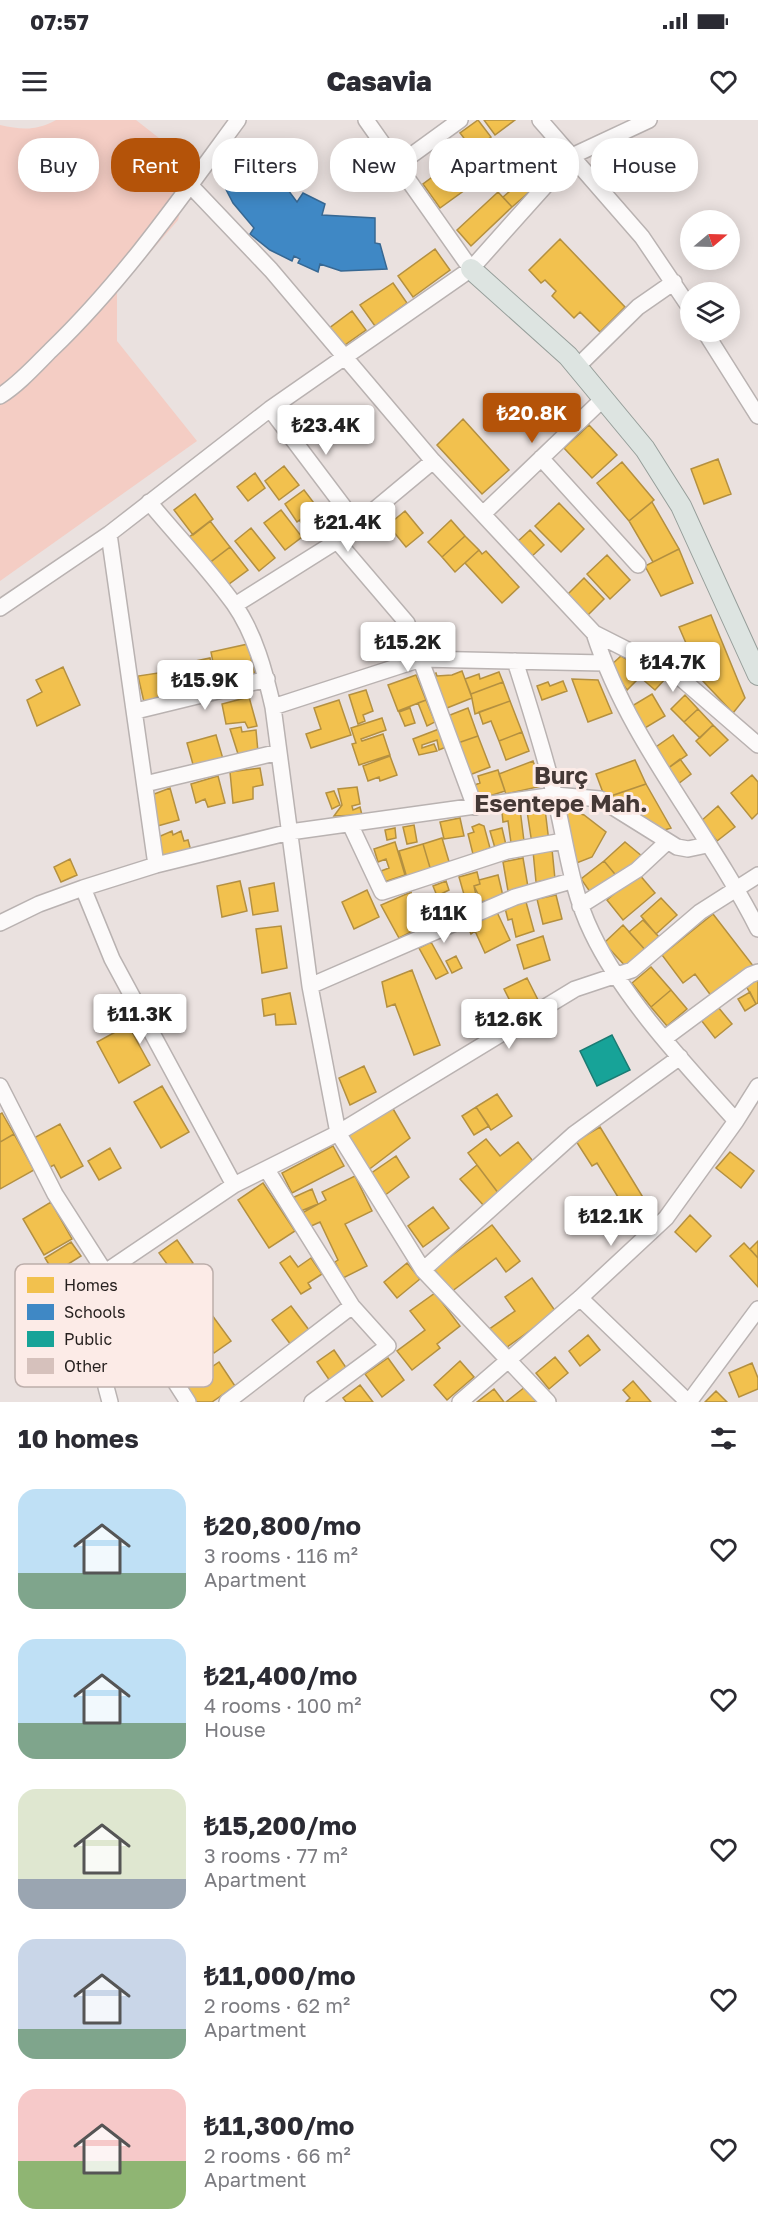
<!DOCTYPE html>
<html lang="en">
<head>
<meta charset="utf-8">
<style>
  :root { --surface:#fff; --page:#f2f2f3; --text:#2b2b33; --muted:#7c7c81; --accent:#b45309 }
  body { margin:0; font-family:"Golos Text",sans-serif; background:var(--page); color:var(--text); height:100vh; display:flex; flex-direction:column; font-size:22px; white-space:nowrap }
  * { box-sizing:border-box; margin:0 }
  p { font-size:20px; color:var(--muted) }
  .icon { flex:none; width:33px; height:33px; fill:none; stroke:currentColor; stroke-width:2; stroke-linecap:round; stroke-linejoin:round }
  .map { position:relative; height:1282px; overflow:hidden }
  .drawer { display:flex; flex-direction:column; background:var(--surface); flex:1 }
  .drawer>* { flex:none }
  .guide { position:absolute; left:18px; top:18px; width:723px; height:54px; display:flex; gap:12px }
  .needle { width:39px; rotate:71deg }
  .controls { position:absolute; left:680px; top:90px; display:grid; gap:12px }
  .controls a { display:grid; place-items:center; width:60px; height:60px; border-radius:50%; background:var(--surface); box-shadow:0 3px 15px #0003; font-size:30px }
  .price { position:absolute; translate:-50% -51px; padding:0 14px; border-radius:6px; background:#fff; color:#222; font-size:20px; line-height:39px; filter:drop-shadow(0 2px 3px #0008) }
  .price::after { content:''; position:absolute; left:50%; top:36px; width:18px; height:14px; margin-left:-9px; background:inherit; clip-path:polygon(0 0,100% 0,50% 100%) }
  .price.active { background:var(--accent); color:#fff }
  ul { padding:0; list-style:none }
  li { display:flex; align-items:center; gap:18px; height:150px; padding:0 18px }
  li span { display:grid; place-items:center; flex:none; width:168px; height:120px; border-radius:18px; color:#555 }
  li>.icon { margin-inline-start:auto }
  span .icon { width:72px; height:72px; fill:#fffc; stroke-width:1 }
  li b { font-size:26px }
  h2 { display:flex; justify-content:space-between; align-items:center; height:72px; padding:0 18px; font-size:26px }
  .tag { padding:0 21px; border-radius:24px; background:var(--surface); box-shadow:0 3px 15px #0003; font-size:21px; line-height:54px }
  .tag.active { background:var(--accent); color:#fff }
  .status { display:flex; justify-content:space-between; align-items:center; height:42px; padding:0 30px; background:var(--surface); direction:ltr }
  .status svg { height:16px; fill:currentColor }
  header { display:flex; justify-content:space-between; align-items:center; height:78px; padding:0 18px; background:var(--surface); font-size:27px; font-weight:800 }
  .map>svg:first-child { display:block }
  .green { fill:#f4cdc4 }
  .homes { fill:#f2c14e; stroke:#b49040; stroke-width:1.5 }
  .schools { fill:#3f88c5; stroke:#376893; stroke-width:1.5 }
  .public { fill:#17a398; stroke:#1b7b73; stroke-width:1.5 }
  .building { fill:#d6c1bc; stroke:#b0a9a8; stroke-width:1.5 }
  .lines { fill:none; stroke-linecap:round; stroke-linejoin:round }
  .minor-casing { stroke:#b9b2b1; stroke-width:18 }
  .major-casing { stroke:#969e9a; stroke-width:22 }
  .minor { stroke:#fcfafa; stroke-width:15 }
  .major { stroke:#dde4e1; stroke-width:20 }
  .labels { text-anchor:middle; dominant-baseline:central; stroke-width:6; stroke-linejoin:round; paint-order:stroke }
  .district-label { font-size:24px; font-weight:bold; fill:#453936; stroke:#fcebe7 }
  .key { fill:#fcebe7; stroke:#bcaeab; stroke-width:1.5 }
  .key-label { font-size:16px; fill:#251f1e }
</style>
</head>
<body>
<div class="status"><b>07:57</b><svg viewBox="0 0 49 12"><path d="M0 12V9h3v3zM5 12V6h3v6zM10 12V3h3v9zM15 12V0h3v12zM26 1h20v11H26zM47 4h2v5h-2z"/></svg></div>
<header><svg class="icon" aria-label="menu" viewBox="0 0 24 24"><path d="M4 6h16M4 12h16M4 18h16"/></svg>Casavia<svg class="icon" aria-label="heart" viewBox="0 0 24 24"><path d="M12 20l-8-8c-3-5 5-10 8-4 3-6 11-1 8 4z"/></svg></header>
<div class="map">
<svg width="758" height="1282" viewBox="0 0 758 1282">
  <rect width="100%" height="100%" fill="#eae1df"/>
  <!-- green -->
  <path class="green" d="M56,0H136L192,44L178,100L117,171V221L197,321L0,461V5C22,10 36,11 56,0Z"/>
  <!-- homes -->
  <path class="homes" d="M478,0L491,17L473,30L460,13Z
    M484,0H515L495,15Z
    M447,17L463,38L449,49L433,28Z
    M534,20L542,32L517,50L508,37Z
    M447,46L449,49L453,46L469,67L440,88L423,64Z
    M525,58L534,68L512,87L503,77Z
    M498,72L512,87L471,126L457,110Z
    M560,119L625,187L600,212L580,192L574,198L552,176L556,171L545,160L541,163L529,150Z
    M435,129L450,150L413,177L398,156Z
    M393,163L407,183L375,206L360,185Z
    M352,191L366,210L342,227L328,209Z
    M463,299L509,350L482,374L437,325Z
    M589,305L617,335L592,358L564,328Z
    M718,339L731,374L704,384L691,349Z
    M622,342L654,380L629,401L597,363Z
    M284,346L299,365L279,380L265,361Z
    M255,353L265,368L248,381L237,367Z
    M304,370L317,387L297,402L285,384Z
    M195,374L213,399L193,415L174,390Z
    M652,382L679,429L653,442L629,401Z
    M559,383L584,409L561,432L535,406Z
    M321,387L333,405L313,419L300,401Z
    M281,390L302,417L285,430L264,403Z
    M405,391L423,413L406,427L388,405Z
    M451,400L465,416L442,437L428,422Z
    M210,401L230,427L208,444L188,418Z
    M251,408L275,438L259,451L235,421Z
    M530,410L544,425L530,438L516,423Z
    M465,416L479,430L455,452L442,437Z
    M230,427L248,450L225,467L208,444Z
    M679,429L693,463L661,476L645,446Z
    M479,430L482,434L486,431L519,467L502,483L465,443Z
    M607,435L630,460L610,479L587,454Z
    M584,458L604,479L586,497L566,476Z
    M711,495L745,578L733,593L702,560L679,507Z
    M248,524L255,555L217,563L211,532Z
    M621,536L647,550L627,570L610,546Z
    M210,538L217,568L187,574L181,544Z
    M63,547L80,585L37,606L27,580L42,572L36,560Z
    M647,550L666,558L655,570L640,557Z
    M171,551L176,574L144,582L138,556Z
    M462,551L472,578L442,590L429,556L436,553L437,556L452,555Z
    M499,552L503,562L471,574L465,559L479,554L480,559Z
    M416,555L426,580L398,591L388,565Z
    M572,559L598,560L612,593L588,602Z
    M563,561L567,571L542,580L537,566L548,562L550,566Z
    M503,562L510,581L475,594L471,574Z
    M366,570L373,591L363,595L365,601L358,604L349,575Z
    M652,574L665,596L645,608L632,586Z
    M685,575L698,589L684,602L671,589Z
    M249,577L257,606L248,608L245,602L226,604L222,584Z
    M339,580L351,615L311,628L306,614L321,609L314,588Z
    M426,580L435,602L427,606L418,583Z
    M510,581L522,612L499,621L491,601L483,604L479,592Z
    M410,588L415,603L405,606L399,592Z
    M468,588L478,616L455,624L445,597Z
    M698,589L713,605L700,618L684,602Z
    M382,598L386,610L361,619L362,621L383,614L390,635L359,645L352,624L356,623L351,608Z
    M713,605L728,620L710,636L696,621Z
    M241,607L242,612L256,610L258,632L239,637L230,609Z
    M439,609L446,627L439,630L437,620L422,625V628L434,624L437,631L419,635L413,619Z
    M522,612L529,631L506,640L499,621Z
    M216,615L223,639L194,648L187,623Z
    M673,615L687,635L667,649L653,629Z
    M478,616L490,647L467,656L455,624Z
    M390,636L397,655L380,661L379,657L368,661L363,646Z
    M680,639L691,654L678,664L667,649Z
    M635,640L646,664L605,678L596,654Z
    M533,641L542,666L506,674L499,654Z
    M260,648L263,665L253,667V679L233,683L230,652Z
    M498,650L505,671L477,680L472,666L480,663L478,656Z
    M752,655L758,662V693L752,699L731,673Z
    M218,656L225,683L208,687L205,679L196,683L191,664Z
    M646,664L671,708L658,712L605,678Z
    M357,667L360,684L352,686L353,690L360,687L362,695L334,696L342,685L338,669Z
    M170,668L179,700L154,707L149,676Z
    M334,671L340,685L332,689L326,673Z
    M718,686L735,707L717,721L701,701Z
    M520,689L524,721L511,723L508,701L503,702L502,692Z
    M545,689L549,722L532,724L527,691Z
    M565,689L584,695L606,712L592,737L569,746Z
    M460,698L464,716L444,719L440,702Z
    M479,704L484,706L490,728L485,730L488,731L466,737L473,734L468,714L474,712L472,707Z
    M414,705L417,722L407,724L403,707Z
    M395,708L396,718L387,720L385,710Z
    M502,708L506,725L495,728L490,711Z
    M172,711L173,715L181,711L184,721L188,720L191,731L161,739L156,718Z
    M442,718L450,745L431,751L423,724Z
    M395,722L405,755L384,762L381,751L389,748L386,739L378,742L374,729Z
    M625,722L643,737L619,759L604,741Z
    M423,724L431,751L407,758L399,731Z
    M552,729L555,759L536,762L533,731Z
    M523,738L528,767L508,771L503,742Z
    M70,739L77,755L61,762L54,747Z
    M604,741L619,759L593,776L581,759Z
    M477,752L480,764L474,766L476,775L465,778L459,757Z
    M638,753L655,773L623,800L607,780Z
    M498,755L503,776L482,782L474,766L480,764L479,760Z
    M240,761L247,791L222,797L217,766Z
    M446,761L449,770L437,776L433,766Z
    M274,763L278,791L253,795L249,768Z
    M367,770L379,797L354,809L342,782Z
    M411,772L423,806L399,818L381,785Z
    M556,775L562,799L543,804L537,779Z
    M434,778L441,800L423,806L416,784Z
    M661,778L677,795L656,814L641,796Z
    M526,782L534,811L516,817L512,799L508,800L505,788Z
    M496,790L510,820L485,833L475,811L471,814L467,804Z
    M713,794L754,847L712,877L695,854L683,863L662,835Z
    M643,800L661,819L647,832L629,812Z
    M623,805L647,832L628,849L604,823Z
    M281,806L287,848L262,853L256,809Z
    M543,816L550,840L524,849L517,825Z
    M431,822L448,853L436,859L419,828Z
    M456,836L462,848L452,853L446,841Z
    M651,847L671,870L651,887L632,863Z
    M412,850L440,925L414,935L395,884L387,887L382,862Z
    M527,858L541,886L518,897L504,869Z
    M758,858V883L756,884L745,864Z
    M671,870L687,889L667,906L651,887Z
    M750,872L756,884L745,891L738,879Z
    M290,873L296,904L276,905L275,894L264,896L262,879Z
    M718,887L732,904L715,918L701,900Z
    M128,905L150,945L119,963L97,922Z
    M364,946L376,972L350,985L339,958Z
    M162,966L189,1012L161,1028L134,982Z
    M497,974L512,996L491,1010L476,987Z
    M392,987L410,1018L367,1051L346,1015Z
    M476,987L489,1006L474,1015L462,996Z
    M2,993L14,1014L0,1022V994Z
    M60,1004L83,1046L61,1058L54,1045L48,1048L32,1019Z
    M600,1007L644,1079L626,1090L597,1043L592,1046L576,1021Z
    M14,1014L34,1050L0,1069V1022Z
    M486,1019L500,1036L518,1022L536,1045L499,1074L468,1033Z
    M333,1026L344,1046L292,1073L282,1053Z
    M110,1028L121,1048L99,1060L88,1041Z
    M730,1032L754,1051L741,1068L716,1048Z
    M396,1036L409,1057L384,1076L370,1054Z
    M477,1045L499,1074L484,1086L460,1059Z
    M355,1056L372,1091L345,1104L367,1146L343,1158L335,1142L338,1140L320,1102L309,1107L302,1093L326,1080L322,1072Z
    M263,1063L295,1111L269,1128L238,1080Z
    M312,1069L318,1084L296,1093L290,1079Z
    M644,1079L656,1099L638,1110L626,1090Z
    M51,1082L72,1119L44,1135L23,1099Z
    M433,1087L449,1108L423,1127L408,1106Z
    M690,1095L711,1116L696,1132L675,1112Z
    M492,1105L520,1141L506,1152L496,1138L451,1172L434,1149Z
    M177,1120L193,1143L175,1155L159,1133Z
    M758,1121V1138L750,1129Z
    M71,1122L81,1136L54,1153L45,1138Z
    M744,1123L758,1138V1167L730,1136Z
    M290,1136L298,1147L311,1138L322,1154L308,1163L311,1168L301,1174L280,1143Z
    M407,1143L420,1159L397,1178L384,1162Z
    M532,1158L556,1192L503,1230L488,1210L515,1191L505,1177Z
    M435,1173L460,1206L437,1224L440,1228L412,1250L397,1231L425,1210L410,1191Z
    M291,1186L309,1210L291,1225L272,1200Z
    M209,1191L231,1221L214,1233L192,1203Z
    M588,1215L600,1230L580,1246L569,1231Z
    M334,1230L347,1249L330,1261L317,1242Z
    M555,1237L568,1253L549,1269L536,1253Z
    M388,1238L404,1260L382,1277L365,1254Z
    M460,1241L474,1257L447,1280L434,1265Z
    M219,1242L235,1266L212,1282H193L183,1267Z
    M752,1243L758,1258V1269L739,1277L729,1253Z
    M633,1261L651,1282H626L630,1278L623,1270Z
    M530,1263L545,1282H506Z
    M360,1265L373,1282H346L343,1278Z
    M494,1269L504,1282H477Z
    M716,1271L727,1282H705Z"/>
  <!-- schools -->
  <path class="schools" d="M264,38L297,82L303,73L325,84L322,95L375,98V123L380,124L387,149L341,151L320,144L318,152L298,143L300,139L294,136L292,141L270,130L250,114L254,108L233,83L218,54Z"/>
  <!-- public -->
  <path class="public" d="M612,915L630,950L597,966L580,931Z"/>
  <!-- building -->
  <path class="building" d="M143,22L169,38L159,54L153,50L150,55L130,43Z"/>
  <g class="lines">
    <!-- minor casing -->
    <g class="minor-casing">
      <path id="minor" d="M366,0L471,149
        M540,0L642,117L690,188
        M398,45L460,0
        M190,65L271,150L433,341L594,513C629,622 707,708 758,809
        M705,212L758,296
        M578,246L638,187L674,162
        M0,276C19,264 35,246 51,230C122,162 180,79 238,0
        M270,289L356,403
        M541,338L638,445
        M149,382C177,416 209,449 234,484C255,514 265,552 273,587L310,866L338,1013L423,1150L548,1282
        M483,394L604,278
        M109,414L156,745
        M337,421L407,503L475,687
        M235,485L337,421L433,341
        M0,488L109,414L270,289L471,149L572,36L649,0
        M594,513L677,555L758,625
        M515,541C529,585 543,628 554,673C566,721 570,768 592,813C624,880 687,946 736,1001
        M273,587L421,539L604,543
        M136,591L267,559
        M145,664L279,632
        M350,704L382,772L507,731L563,721
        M83,768L112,839L234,1065
        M580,786L637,750L667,722
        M0,803L39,784L83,768L156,745L290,712L555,675L600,679L677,727L688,729L707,725
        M310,866L515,777L571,761
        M665,918L750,855L758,852
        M0,966L55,1074L188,1282
        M267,1050L352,1186L388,1226L312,1282
        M423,1150L574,1014L680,937
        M580,1178L688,1282
        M38,1202L104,1153L234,1065L338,1013L575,869L632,850L700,792L758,755
        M110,1282L106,1267L108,1249L147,1220
        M227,1282L352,1186
        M460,1282L580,1178L666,1098L736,1001L758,966
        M689,1282L758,1189"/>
    </g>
    <!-- major casing -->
    <g class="major-casing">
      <path id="major" d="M471,149L568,236L645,329L681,386L758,555"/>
    </g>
    <!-- minor -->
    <use href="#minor" class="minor"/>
    <!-- major -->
    <use href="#major" class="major"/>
  </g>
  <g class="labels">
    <!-- district labels -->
    <g class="district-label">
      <text x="561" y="654">Burç<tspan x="561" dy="28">Esentepe Mah.</tspan></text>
    </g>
  </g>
  <!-- legend -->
  <rect x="15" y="1144" width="198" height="123" rx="9" class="key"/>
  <rect x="27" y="1157" width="27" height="16" fill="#f2c14e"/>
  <rect x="27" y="1184" width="27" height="16" fill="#3f88c5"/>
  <rect x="27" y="1211" width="27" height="16" fill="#17a398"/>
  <rect x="27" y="1238" width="27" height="16" fill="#d6c1bc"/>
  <g class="key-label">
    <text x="64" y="1171">Homes</text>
    <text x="64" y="1198">Schools</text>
    <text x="64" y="1225">Public</text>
    <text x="64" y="1252">Other</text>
  </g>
</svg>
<div class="controls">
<a><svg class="needle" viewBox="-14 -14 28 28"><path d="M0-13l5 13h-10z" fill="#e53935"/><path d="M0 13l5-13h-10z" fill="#7c7c81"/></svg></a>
<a><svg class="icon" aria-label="layers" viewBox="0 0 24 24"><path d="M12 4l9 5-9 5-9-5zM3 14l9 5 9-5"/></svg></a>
</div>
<b class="price active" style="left:532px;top:324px">₺20.8K</b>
<b class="price" style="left:326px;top:336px">₺23.4K</b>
<b class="price" style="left:348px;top:433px">₺21.4K</b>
<b class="price" style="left:408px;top:553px">₺15.2K</b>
<b class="price" style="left:673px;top:573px">₺14.7K</b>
<b class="price" style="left:205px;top:591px">₺15.9K</b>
<b class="price" style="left:444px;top:824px">₺11K</b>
<b class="price" style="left:140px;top:925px">₺11.3K</b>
<b class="price" style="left:509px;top:930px">₺12.6K</b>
<b class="price" style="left:611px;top:1127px">₺12.1K</b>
<div class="guide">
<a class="tag">Buy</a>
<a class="tag active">Rent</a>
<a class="tag">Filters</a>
<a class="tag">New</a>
<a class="tag">Apartment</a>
<a class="tag">House</a>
</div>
</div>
<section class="drawer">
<h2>10 homes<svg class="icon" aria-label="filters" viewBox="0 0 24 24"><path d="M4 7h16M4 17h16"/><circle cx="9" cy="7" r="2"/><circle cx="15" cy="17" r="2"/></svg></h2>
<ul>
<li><span style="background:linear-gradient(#bfe0f5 70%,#7fa58c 0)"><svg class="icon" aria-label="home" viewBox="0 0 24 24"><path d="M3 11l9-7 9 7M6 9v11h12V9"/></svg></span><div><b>₺20,800/mo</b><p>3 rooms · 116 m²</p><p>Apartment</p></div><svg class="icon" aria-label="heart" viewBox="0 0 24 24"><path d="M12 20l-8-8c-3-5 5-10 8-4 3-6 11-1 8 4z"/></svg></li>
<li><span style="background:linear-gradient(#bfe0f5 70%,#7fa58c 0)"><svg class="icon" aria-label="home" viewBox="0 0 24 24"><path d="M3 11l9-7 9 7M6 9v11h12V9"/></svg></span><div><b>₺21,400/mo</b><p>4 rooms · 100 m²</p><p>House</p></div><svg class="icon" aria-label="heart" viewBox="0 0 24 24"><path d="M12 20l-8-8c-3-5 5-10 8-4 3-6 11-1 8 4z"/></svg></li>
<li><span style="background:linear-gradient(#dfe7d0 75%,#9aa5b1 0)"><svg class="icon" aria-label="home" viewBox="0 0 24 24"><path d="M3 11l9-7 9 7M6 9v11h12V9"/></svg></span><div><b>₺15,200/mo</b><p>3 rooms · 77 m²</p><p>Apartment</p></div><svg class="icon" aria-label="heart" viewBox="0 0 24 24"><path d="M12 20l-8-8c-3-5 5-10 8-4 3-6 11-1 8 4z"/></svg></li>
<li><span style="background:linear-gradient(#c9d6e8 75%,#7fa58c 0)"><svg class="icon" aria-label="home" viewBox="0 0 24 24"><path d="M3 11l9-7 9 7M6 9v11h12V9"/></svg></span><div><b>₺11,000/mo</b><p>2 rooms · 62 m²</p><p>Apartment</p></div><svg class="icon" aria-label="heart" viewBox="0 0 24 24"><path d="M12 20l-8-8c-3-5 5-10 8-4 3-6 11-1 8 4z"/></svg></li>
<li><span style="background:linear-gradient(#f6c9c9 60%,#8fb573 0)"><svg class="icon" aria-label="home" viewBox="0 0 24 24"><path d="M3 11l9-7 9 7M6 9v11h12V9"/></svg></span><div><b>₺11,300/mo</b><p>2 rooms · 66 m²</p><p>Apartment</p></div><svg class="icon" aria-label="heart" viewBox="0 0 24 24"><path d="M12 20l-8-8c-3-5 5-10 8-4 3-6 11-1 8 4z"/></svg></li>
</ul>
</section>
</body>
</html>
